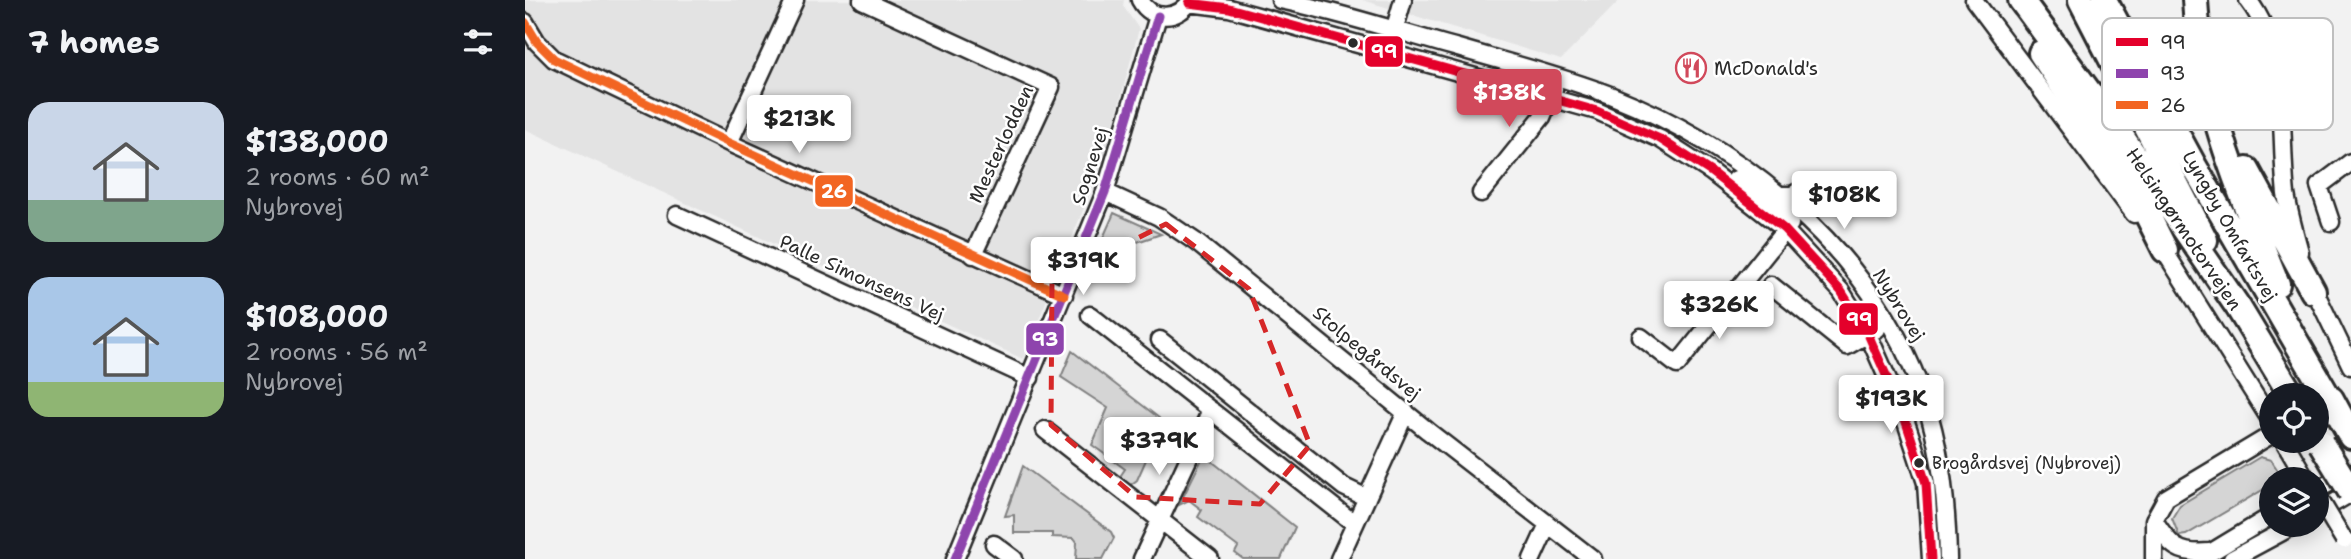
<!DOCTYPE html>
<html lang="en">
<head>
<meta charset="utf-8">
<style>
  :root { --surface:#171b24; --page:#242831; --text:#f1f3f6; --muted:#9ea1a6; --accent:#d1495b }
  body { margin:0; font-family:"Shantell Sans",sans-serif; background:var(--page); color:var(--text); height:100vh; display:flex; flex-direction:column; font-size:26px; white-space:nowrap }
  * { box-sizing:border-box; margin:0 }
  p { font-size:23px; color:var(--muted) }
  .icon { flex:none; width:38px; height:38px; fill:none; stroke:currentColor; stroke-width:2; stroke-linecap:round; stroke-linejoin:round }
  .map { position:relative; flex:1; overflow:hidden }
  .details { display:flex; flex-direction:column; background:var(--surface); width:525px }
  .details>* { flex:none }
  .buttons { position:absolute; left:1734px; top:383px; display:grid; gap:14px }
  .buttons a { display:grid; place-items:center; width:70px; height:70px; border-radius:50%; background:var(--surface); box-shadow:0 4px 18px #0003; font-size:35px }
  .price { position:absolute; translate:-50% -60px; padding:0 16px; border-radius:7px; background:#fff; color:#222; font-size:23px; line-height:46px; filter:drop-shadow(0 2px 4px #0008) }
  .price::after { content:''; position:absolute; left:50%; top:42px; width:21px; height:16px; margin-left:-10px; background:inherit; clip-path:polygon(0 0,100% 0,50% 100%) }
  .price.on { background:var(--accent); color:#fff }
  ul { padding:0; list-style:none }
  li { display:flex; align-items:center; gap:21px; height:175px; padding:0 28px }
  li span { display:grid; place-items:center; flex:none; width:196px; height:140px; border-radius:21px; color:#555 }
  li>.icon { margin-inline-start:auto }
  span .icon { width:84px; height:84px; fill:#fffc; stroke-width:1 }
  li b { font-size:30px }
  h2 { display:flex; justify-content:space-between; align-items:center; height:84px; padding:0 28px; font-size:30px }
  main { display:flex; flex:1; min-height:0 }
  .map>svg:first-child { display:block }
  .built { fill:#e3e3e3 }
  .green { fill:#d5d5d5; stroke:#808080; stroke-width:2 }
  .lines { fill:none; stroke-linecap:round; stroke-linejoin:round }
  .minor-casing { stroke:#2b2b2b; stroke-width:21 }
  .highway-casing { stroke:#2b2b2b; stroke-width:30 }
  .minor { stroke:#fff; stroke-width:16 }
  .highway { stroke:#fff; stroke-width:24 }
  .minor-bridge-casing { stroke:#2b2b2b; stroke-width:21; stroke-linecap:butt }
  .highway-bridge-casing { stroke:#2b2b2b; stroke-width:30; stroke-linecap:butt }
  .minor-bridge { stroke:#fff; stroke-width:16 }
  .highway-bridge { stroke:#fff; stroke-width:24 }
  .bus-1-casing { stroke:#fff; stroke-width:14 }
  .bus-2-casing { stroke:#fff; stroke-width:14 }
  .bus-3-casing { stroke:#fff; stroke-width:14 }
  .bus-1 { stroke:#e4002b; stroke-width:9 }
  .bus-2 { stroke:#8e44ad; stroke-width:9 }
  .bus-3 { stroke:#f26522; stroke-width:9 }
  .marked { fill:none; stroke:#d62828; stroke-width:5; stroke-dasharray:14 9; stroke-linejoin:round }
  .bus-dot { fill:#2b2b2b; stroke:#fff; stroke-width:2.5 }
  .labels { text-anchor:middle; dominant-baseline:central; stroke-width:5; stroke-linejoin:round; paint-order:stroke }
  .bus-label { font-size:17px; fill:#2b2b2b; stroke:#fff; text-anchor:start }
  .poi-label { font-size:19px; fill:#2b2b2b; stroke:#fff; text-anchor:start }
  .street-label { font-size:19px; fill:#2b2b2b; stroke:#fff }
  .key { fill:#fff; stroke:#bfbfbf; stroke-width:2 }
  .key-label { font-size:19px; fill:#2b2b2b }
  .line-badge { stroke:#fff; stroke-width:2.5 }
  .badge-label { font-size:19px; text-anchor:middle; font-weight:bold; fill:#fff }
</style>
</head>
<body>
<main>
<section class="details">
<h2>7 homes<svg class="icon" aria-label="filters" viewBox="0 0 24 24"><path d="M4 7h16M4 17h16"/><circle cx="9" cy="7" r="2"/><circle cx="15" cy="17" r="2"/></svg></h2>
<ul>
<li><span style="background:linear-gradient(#c9d6e8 70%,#7fa58c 0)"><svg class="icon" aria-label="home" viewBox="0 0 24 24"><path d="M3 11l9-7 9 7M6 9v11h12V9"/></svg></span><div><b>$138,000</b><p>2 rooms · 60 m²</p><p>Nybrovej</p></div></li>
<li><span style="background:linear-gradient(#a9c7e8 75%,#8fb573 0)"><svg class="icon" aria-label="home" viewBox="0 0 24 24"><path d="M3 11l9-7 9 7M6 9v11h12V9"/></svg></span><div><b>$108,000</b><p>2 rooms · 56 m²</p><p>Nybrovej</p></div></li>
</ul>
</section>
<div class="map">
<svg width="1826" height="559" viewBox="0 0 1826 559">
  <rect width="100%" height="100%" fill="#f2f2f2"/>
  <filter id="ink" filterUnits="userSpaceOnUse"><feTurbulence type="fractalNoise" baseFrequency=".0143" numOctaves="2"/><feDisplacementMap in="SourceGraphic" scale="14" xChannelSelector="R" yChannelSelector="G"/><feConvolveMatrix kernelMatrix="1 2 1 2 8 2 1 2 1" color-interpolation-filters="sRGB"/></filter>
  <g filter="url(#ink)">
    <!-- built -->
    <path class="built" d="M0,0H599L598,6L614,29L581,153L498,359L0,129Z
      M837,0H1095L1036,60Z"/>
    <!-- green -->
    <path class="green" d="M589,213L636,234L570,256Z
      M547,351L634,418L636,426L612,480L604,486L594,478L600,469L567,445L583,408L536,377Z
      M679,455L770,527L756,559H718L710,553L713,547L673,517L677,510L664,500L654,505Z
      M1735,457L1746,460L1758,478L1746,480V485L1661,535L1654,536L1647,518L1655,505Z
      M498,466L586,532L589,538L578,559H551L552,542L549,538L527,537V533H489V515L480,516Z"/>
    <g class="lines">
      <!-- minor casing -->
      <g class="minor-casing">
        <path id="minor" d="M337,0L526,87L448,255
          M615,0C627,22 654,20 666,0
          M755,0C815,12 874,32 933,48C984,63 1036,76 1085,95C1219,148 1343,249 1395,387C1416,441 1422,502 1423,559
          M1449,0L1609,214
          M1723,0C1765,54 1754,131 1761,194C1764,213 1770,234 1775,252
          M664,3L704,8L1072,111L1135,139L1186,172L1259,229L1316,291L1343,334L1379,416L1401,483L1406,559
          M0,22L12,42L29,59L204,143L539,295
          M867,38L878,0
          M204,143L270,0
          M1211,179L1262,213
          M580,192L634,217L671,242L903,431L1068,559
          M956,193L1017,117L1029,89
          M1254,195H1267L1277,190
          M152,215L505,378
          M1806,222L1794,186L1826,162
          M1635,244L1746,421
          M1786,283L1826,366
          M1246,285L1322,346L1352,329
          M565,315L830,524
          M1116,337L1152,365L1265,224
          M635,340L819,487L842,498
          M520,430L685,559
          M1759,441L1782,480
          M1792,490L1824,472
          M1792,513L1826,493
          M1629,520C1646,547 1653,555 1685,552
          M469,544L489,559
          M430,559L580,192L633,16
          M617,559L686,410
          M814,559L881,412
          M1007,559L1023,524
          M1629,559V520L1641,498L1746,435
          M1675,559L1746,516
          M1707,559L1770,525"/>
      </g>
      <!-- highway casing -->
      <g class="highway-casing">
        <path id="highway" d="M1496,0L1594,133L1713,307L1767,396
          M1556,0L1680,240
          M1579,0L1669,166L1813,414
          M1670,0C1675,97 1716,195 1752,284
          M1516,53L1622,214L1640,250
          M1722,170L1788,291
          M1806,399L1826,436"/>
      </g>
      <!-- minor -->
      <use href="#minor" class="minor"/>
      <!-- highway -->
      <use href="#highway" class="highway"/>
      <!-- minor-bridge casing -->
      <g class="minor-bridge-casing">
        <path id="minor-bridge" d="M1792,495L1819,540"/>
      </g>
      <!-- highway-bridge casing -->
      <g class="highway-bridge-casing">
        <path id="highway-bridge" d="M1796,443L1826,492"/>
      </g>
      <!-- minor-bridge -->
      <use href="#minor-bridge" class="minor-bridge"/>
      <!-- highway-bridge -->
      <use href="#highway-bridge" class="highway-bridge"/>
      <!-- bus-1 casing -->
      <g class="bus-1-casing">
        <path id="bus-1" d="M664,3L704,8L1072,111L1135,139L1186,172L1259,229L1316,291L1343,334L1379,416L1401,483L1406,559"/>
      </g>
      <!-- bus-2 casing -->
      <g class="bus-2-casing">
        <path id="bus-2" d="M430,559L580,192L633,16"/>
      </g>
      <!-- bus-3 casing -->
      <g class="bus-3-casing">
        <path id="bus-3" d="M0,22L12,42L29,59L204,143L539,295"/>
      </g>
      <!-- bus-1 -->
      <use href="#bus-1" class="bus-1"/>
      <!-- bus-2 -->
      <use href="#bus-2" class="bus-2"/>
      <!-- bus-3 -->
      <use href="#bus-3" class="bus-3"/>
    </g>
  </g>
  <!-- marked area -->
  <path class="marked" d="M641,224L724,289L785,445L735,504L611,497L526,425L527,280Z"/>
  <!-- icons -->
  <defs>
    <g id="restaurant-ring" transform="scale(1.575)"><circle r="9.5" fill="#fff" stroke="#d1495b" stroke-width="1.5"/><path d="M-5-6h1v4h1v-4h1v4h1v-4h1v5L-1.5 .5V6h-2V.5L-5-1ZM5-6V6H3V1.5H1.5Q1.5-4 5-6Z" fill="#d1495b"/></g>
  </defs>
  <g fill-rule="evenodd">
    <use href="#restaurant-ring" x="1166" y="68"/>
  </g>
  <!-- markers -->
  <g class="bus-dot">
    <circle cx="828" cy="43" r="6"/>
    <circle cx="1394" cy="463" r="6"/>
  </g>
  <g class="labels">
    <!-- bus labels -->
    <g class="bus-label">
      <text x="1407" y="463">Brogårdsvej (Nybrovej)</text>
    </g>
    <!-- poi labels -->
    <g class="poi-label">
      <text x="1189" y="68">McDonald's</text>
    </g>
    <!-- street labels -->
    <g class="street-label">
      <text transform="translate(476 144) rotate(-65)">Mesterlodden</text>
      <text transform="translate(565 166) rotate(-72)">Sognevej</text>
      <text transform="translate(1705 226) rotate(60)">Lyngby Omfartsvej</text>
      <text transform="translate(1659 229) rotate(56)">Helsingørmotorvejen</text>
      <text transform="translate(337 278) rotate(25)">Palle Simonsens Vej</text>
      <text transform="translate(1374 305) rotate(58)">Nybrovej</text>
      <text transform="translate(842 353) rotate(40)">Stolpegårdsvej</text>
    </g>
  </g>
  <!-- legend -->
  <rect x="1577" y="18" width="231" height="112" rx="10" class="key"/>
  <rect x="1591" y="38" width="32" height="8" fill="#e4002b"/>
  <rect x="1591" y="69" width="32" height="9" fill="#8e44ad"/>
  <rect x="1591" y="101" width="32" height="8" fill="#f26522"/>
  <g class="key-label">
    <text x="1635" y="49">99</text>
    <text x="1635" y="80">93</text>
    <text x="1635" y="112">26</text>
  </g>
  <g class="line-badge">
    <rect x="839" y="35" width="40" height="33" rx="7" fill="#e4002b"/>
    <rect x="289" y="174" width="40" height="34" rx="7" fill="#f26522"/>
    <rect x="1313" y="302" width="41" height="34" rx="7" fill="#e4002b"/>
    <rect x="500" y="322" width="40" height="34" rx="7" fill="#8e44ad"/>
  </g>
  <g class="badge-label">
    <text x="859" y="58">99</text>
    <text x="309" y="198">26</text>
    <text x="1334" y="326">99</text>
    <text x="520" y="346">93</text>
  </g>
</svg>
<div class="buttons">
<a><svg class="icon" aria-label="locate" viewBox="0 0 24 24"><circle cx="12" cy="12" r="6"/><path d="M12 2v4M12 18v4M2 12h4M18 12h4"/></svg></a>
<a><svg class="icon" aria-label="layers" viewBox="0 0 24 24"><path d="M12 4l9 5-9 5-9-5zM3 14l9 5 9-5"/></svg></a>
</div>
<b class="price on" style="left:984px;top:129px">$138K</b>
<b class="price" style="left:274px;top:155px">$213K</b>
<b class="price" style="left:1319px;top:231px">$108K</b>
<b class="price" style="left:558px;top:297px">$319K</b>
<b class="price" style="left:1194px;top:341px">$326K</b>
<b class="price" style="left:1366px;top:435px">$193K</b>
<b class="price" style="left:634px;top:477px">$379K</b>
</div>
</main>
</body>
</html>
